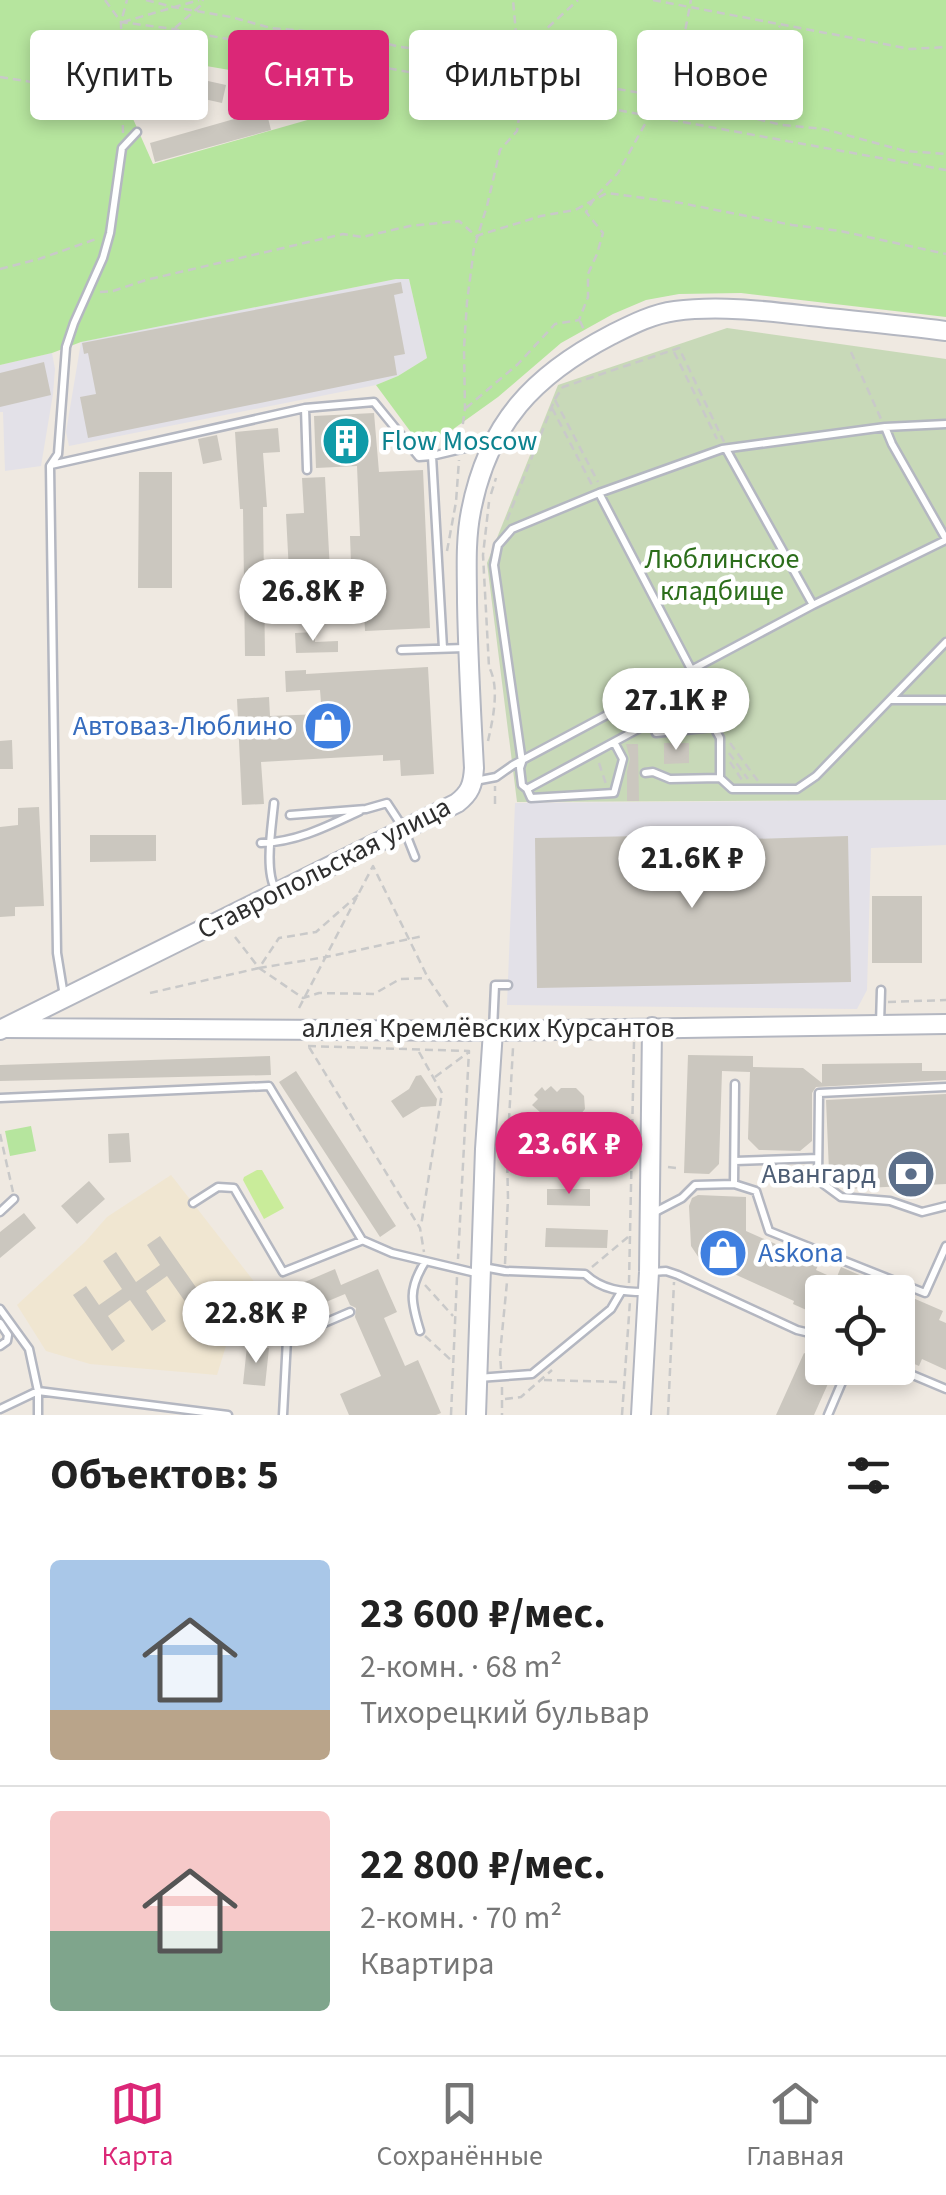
<!DOCTYPE html>
<html lang="ru">
<head>
<meta charset="utf-8">
<style>
  :root { --surface:#fff; --page:#f2f2f2; --text:#222; --muted:#767676; --line:#e0e0e0; --accent:#db2777 }
  body { margin:0; font-family:"Source Sans 3",sans-serif; background:var(--page); color:var(--text); height:100vh; display:flex; flex-direction:column; font-size:38px; white-space:nowrap }
  * { box-sizing:border-box; margin:0 }
  p { font-size:32px; color:var(--muted) }
  .icon { flex:none; width:55px; height:55px; fill:none; stroke:currentColor; stroke-width:2; stroke-linecap:round; stroke-linejoin:round }
  .map { position:relative; height:1415px; overflow:hidden }
  .drawer { display:flex; flex-direction:column; background:var(--surface); flex:1 }
  .drawer>* { flex:none }
  .guide { position:absolute; left:30px; top:30px; width:888px; height:90px; display:flex; gap:20px }
  .controls { position:absolute; left:805px; top:1275px; display:grid; gap:20px }
  .controls a { display:grid; place-items:center; width:110px; height:110px; border-radius:10px; background:var(--surface); box-shadow:0 5px 15px #0003; font-size:50px }
  .price { position:absolute; translate:-50% -85px; padding:0 22px; border-radius:35px; background:#fff; color:#222; font-size:32px; line-height:65px; filter:drop-shadow(0 2px 5px #0008) }
  .price::after { content:''; position:absolute; left:50%; top:60px; width:30px; height:22px; margin-left:-15px; background:inherit; clip-path:polygon(0 0,100% 0,50% 100%) }
  .price.selected { background:var(--accent); color:#fff }
  ul { padding:0; list-style:none }
  li { display:flex; align-items:center; gap:30px; height:250px; padding:0 50px }
  li+li { border-top:2px solid var(--line) }
  li span { display:grid; place-items:center; flex:none; width:280px; height:200px; border-radius:10px; color:#555 }
  li>.icon { margin-inline-start:auto }
  span .icon { width:120px; height:120px; fill:#fffc; stroke-width:1 }
  li b { font-size:42px }
  h2 { display:flex; justify-content:space-between; align-items:center; height:120px; padding:0 50px; font-size:42px }
  .tag { padding:0 35px; border-radius:10px; background:var(--surface); box-shadow:0 5px 15px #0003; font-size:35px; line-height:90px }
  .tag.selected { background:var(--accent); color:#fff }
  .dock { display:flex; justify-content:space-around; align-items:center; height:140px; border-top:2px solid var(--line); background:var(--surface); font-size:28px; color:var(--muted) }
  .dock a { display:grid; justify-items:center; gap:5px }
  .dock .selected { color:var(--accent) }
  .map>svg:first-child { display:block }
  .industrial { fill:#e3e1e8 }
  .education { fill:#f0e6d1 }
  .green { fill:#b6e59e; fill-rule:evenodd }
  .cemetery { fill:#c8d9b8 }
  .pitch { fill:#c9ec9a }
  .building { fill:#cbc7bf }
  .lines { fill:none; stroke-linecap:round; stroke-linejoin:round }
  .lane-casing { stroke:#b4b7c1; stroke-width:11 }
  .secondary-casing { stroke:#b4b7c1; stroke-width:22 }
  .path { stroke:#c9c9c9; stroke-width:2.5; stroke-dasharray:8 5; stroke-linecap:butt }
  .lane { stroke:#fff; stroke-width:6 }
  .secondary { stroke:#fff; stroke-width:18 }
  .labels { text-anchor:middle; dominant-baseline:central; stroke-width:9; stroke-linejoin:round; paint-order:stroke }
  .culture-label { font-size:28px; fill:#0d838f; stroke:#fff; text-anchor:start }
  .park-label { font-size:28px; fill:#2c6e1b; stroke:#fff }
  .shop-label { font-size:28px; fill:#366cbe; stroke:#fff; text-anchor:end }
  .street-label { font-size:28px; fill:#2e2e2e; stroke:#fff }
  .service-label { font-size:28px; fill:#4e5e75; stroke:#fff; text-anchor:end }
</style>
</head>
<body>
<div class="map">
<svg width="946" height="1415" viewBox="0 0 946 1415">
  <rect width="100%" height="100%" fill="#efe9e1"/>
  <!-- industrial -->
  <path class="industrial" d="M396,279H409L427,358L398,376L376,385L69,446L66,432L81,342Z
    M52,353L55,369L53,394L41,466L5,471L3,412H0V365Z
    M946,800V845L871,848L867,990L857,1009L507,1005L515,803Z"/>
  <!-- education -->
  <path class="education" d="M171,1175L263,1293L267,1321L229,1336L217,1375L90,1364L46,1351L17,1305L85,1242L107,1217Z"/>
  <!-- green -->
  <path class="green" d="M0,0H946V317L741,293L679,294L646,300L613,314L561,343L498,397L424,450L376,385L398,376L427,358L409,279H396L81,342L52,353L0,365ZM130,53L335,88L339,111L153,164L130,112Z
    M31,1126L36,1151L10,1156L5,1131Z"/>
  <!-- cemetery -->
  <path class="cemetery" d="M727,328L946,359V800L517,802L487,563L558,385Z"/>
  <!-- pitch -->
  <path class="pitch" d="M257,1170H262L284,1208L264,1219L243,1180L244,1177Z"/>
  <!-- building -->
  <path class="building" d="M199,79L226,85L222,103L195,97Z
    M266,110L271,130L155,162L150,143Z
    M401,282L403,293L394,295L405,354L394,356L397,375L88,438L80,397L96,394L88,353L84,354L82,343Z
    M44,362L51,395L0,407V373Z
    M374,413L379,472L423,470L430,628L365,631L363,590H352L350,536H360L357,466L316,468L314,416Z
    M278,428L280,452L263,453L267,507H263L265,656H245L243,509H240L235,432Z
    M217,435L222,460L203,464L198,439Z
    M139,472H172V588H138Z
    M325,477L331,590L290,592L286,514L304,513L302,478Z
    M315,632V642L338,641V652L296,653L295,633Z
    M428,667L434,774L401,776L400,760L383,761V755L261,762L264,804L242,805L237,699L269,697L270,716L322,714L320,690L286,692L285,671L306,670V674Z
    M12,740L13,769H0V741Z
    M664,743H689V763L664,764Z
    M626,744H638L639,801H627V772L630,759Z
    M39,807L44,906L15,907V916L0,917V827L18,825V808Z
    M751,834V839L848,836L851,982L537,988L535,838Z
    M90,835H156V861L90,862Z
    M872,896H922V963H872Z
    M688,1055L753,1056V1067L803,1068L822,1083V1064L922,1063V1071H946V1080L816,1087L812,1093V1141L800,1151L759,1150L748,1139L750,1072L722,1071L719,1164L709,1174L684,1173Z
    M270,1056L271,1075L0,1081V1065Z
    M296,1071L396,1226L380,1237L279,1082Z
    M421,1075L437,1099L436,1106L421,1107L403,1118L391,1101L409,1089L416,1076Z
    M551,1086L557,1092L561,1088H576L584,1096L585,1109L580,1115L586,1121L581,1127L584,1131L576,1138L573,1134L566,1140L558,1130L553,1134L549,1129L542,1135L534,1127L540,1121L537,1117L541,1113L532,1105L538,1099L534,1095L542,1087L545,1091Z
    M946,1094V1184L845,1189V1171H829L826,1100Z
    M129,1133L131,1162L109,1163L108,1134Z
    M89,1181L105,1199L77,1224L61,1206Z
    M547,1189H590V1206L547,1205Z
    M698,1195L746,1197V1231L819,1263L816,1270L836,1279L841,1267L943,1311L939,1320L946,1323V1370L922,1359L919,1366L898,1357V1292H822V1317L793,1304L794,1301L699,1258L691,1246L689,1206L692,1198Z
    M24,1213L36,1228L0,1258V1232Z
    M546,1228L608,1230L607,1248L545,1247Z
    M160,1236L200,1293L186,1303L167,1276L146,1291L166,1321L152,1331L130,1300L108,1316L125,1341L112,1351L73,1295L86,1286L99,1305L122,1289L103,1261L116,1252L136,1282L160,1265L147,1245Z
    M335,1269L341,1285L378,1269L397,1312L384,1318L405,1366L418,1360L441,1413L436,1415H349L340,1394L381,1376L355,1317L356,1308L350,1305L345,1294L283,1320L272,1296Z
    M247,1346L269,1348L265,1386L243,1384Z
    M804,1353L822,1361V1368H835L814,1415H776Z"/>
  <g class="lines">
    <!-- lane casing -->
    <g class="lane-casing">
      <path id="lane" d="M305,408L374,402L419,457L432,456
        M885,427L946,424
        M726,449L813,605
        M51,465L305,408L307,470
        M599,493L692,671L697,698L720,738V778L732,789H797L816,776L946,642
        M443,648L432,456L470,447L491,439
        M401,650L465,648
        M638,699L651,722L697,698
        M891,700H946
        M614,742L623,759L614,793L531,798L527,789L522,785L520,768L522,762L494,565L498,545L512,529L599,493L722,449L885,427L892,444L946,539
        M645,773L653,772L670,779L720,778
        M475,781L496,777L513,765L813,605L946,540
        M527,789L651,722L656,733L714,727
        M274,803C272,826 264,872 276,890
        M290,815L366,809L387,803L404,829L415,857
        M261,843C297,842 328,826 360,811
        M64,996L57,953L50,466L58,454L66,347L74,323L103,258L110,233L122,148L137,132
        M880,1024L881,990
        M493,1030L495,985H508
        M946,1087L819,1093L818,1180L841,1197L890,1201L922,1212L946,1206
        M0,1098L269,1086L362,1240L392,1253L480,1274
        M735,1161L818,1158
        M734,1184L756,1191L769,1231L925,1293L946,1246
        M193,1203L218,1187L234,1188L283,1272L361,1241
        M0,1212L14,1199
        M655,1212L682,1198L695,1185L734,1184L735,1084
        M483,1267L505,1271L585,1274C602,1290 622,1292 645,1292
        M652,1272L666,1271L678,1275L797,1330L822,1336
        M0,1309L29,1349L38,1391V1415
        M0,1323L8,1335L7,1341L0,1346
        M420,1331C411,1302 408,1289 425,1262
        M259,1337L287,1339
        M896,1368L946,1389
        M478,1378L532,1374L611,1309L621,1292
        M0,1409L38,1391L228,1415
        M283,1415L287,1339L350,1312
        M828,1415L848,1368"/>
    </g>
    <!-- secondary casing -->
    <g class="secondary-casing">
      <path id="secondary" d="M7,1028L493,1031L946,1024
        M0,1030L457,803C470,793 473,785 474,768C471,713 468,657 467,602C467,572 465,541 471,511C488,423 534,375 611,335C631,325 652,314 675,311C719,305 766,311 810,316C856,321 901,325 946,331
        M476,1415L485,1149L493,1031
        M641,1415L649,1272L652,1027"/>
    </g>
    <!-- path -->
    <path class="path" d="M105,0L121,22L173,29L946,170
      M146,0L173,7L231,17L271,28L358,36L400,47L452,53L491,60L577,82L664,97L782,125L824,129L905,151L946,154
      M653,0L910,49L946,47
      M123,22L199,0
      M175,28L200,6L203,0
      M519,54L578,0
      M0,77L90,91L123,107
      M672,100L727,71L780,26
      M123,133L121,22L127,0
      M0,269L39,259L99,238
      M100,292L113,291L146,280L343,234L362,237L410,226L459,221L476,236L541,216L575,210L607,193L681,203L792,225L840,231L946,254
      M580,321L584,330
      M674,352L717,439
      M851,352L881,419
      M555,400L598,482
      M466,408L518,364L555,324L579,320L588,297V274L597,254L603,233L586,212L595,197L618,173L650,115L672,100L691,0
      M552,408L592,485
      M461,437L465,409L464,348L467,302L474,248L487,206L500,150L517,131L523,91L512,65L518,55L513,0
      M491,494L496,478
      M507,520L555,399L563,387L679,348L724,442
      M447,551L456,502L459,460
      M488,741C493,719 500,687 489,667L483,555L489,502
      M730,743L758,781
      M729,753L748,779
      M730,762L742,780
      M599,763L606,784
      M495,804V786
      M235,937L259,968L326,957L423,936
      M259,968L303,998L319,993L374,994L400,979L427,978
      M150,993L259,968L279,938L316,932L358,895
      M888,1002L946,1000
      M299,1008L373,866L428,978L449,1009
      M308,1046L469,1051L458,1259
      M309,1047L420,1228L424,1252
      M419,1052L442,1093L421,1226
      M435,1077L469,1052
      M0,1134L13,1192
      M668,1167L677,1168
      M505,1264L508,1198L507,1155L513,1048
      M592,1267L628,1237
      M629,1283L634,1042
      M425,1285L453,1316
      M425,1336L452,1361
      M501,1369L500,1354L507,1282
      M544,1380L621,1382
      M502,1387V1415
      M505,1399L521,1397L552,1370
      M451,1415L457,1277
      M622,1415L630,1301
      M668,1415L674,1282"/>
    <!-- lane -->
    <use href="#lane" class="lane"/>
    <!-- secondary -->
    <use href="#secondary" class="secondary"/>
  </g>
  <!-- icons -->
  <defs>
    <g id="building-disc" transform="scale(2.5)"><circle r="9.5" fill="#0f9aa8" stroke="#fff"/><path d="M-4-6H4V6H1V3H-1V6H-4ZM-2.5-4.3h1.7v1.8h-1.7ZM.8-4.3h1.7v1.8H.8ZM-2.5-1h1.7V.8h-1.7ZM.8-1h1.7V.8H.8Z" fill="#fff"/></g>
    <g id="shop-disc" transform="scale(2.5)"><circle r="9.5" fill="#3f7fe0" stroke="#fff"/><path d="M-5-2.5h2.3a2.7 3.5 0 0 1 5.4 0H5L5.5 6h-11ZM-1.5-2.5h3a1.5 2.3 0 0 0-3 0Z" fill="#fff"/></g>
    <g id="bank-disc" transform="scale(2.5)"><circle r="9.5" fill="#5c6f8a" stroke="#fff"/><path d="M-6-4H6V4H-6ZM0-2.3a2.3 2.3 0 1 0 0 4.6a2.3 2.3 0 1 0 0-4.6Z" fill="#fff"/></g>
  </defs>
  <g fill-rule="evenodd">
    <use href="#building-disc" x="346" y="441"/>
    <use href="#shop-disc" x="328" y="726"/>
    <use href="#bank-disc" x="911" y="1174"/>
    <use href="#shop-disc" x="723" y="1253"/>
  </g>
  <g class="labels">
    <!-- culture labels -->
    <g class="culture-label">
      <text x="381" y="441">Flow Moscow</text>
    </g>
    <!-- park labels -->
    <g class="park-label">
      <text x="722" y="559">Люблинское<tspan x="722" dy="32">кладбище</tspan></text>
    </g>
    <!-- shop labels -->
    <g class="shop-label">
      <text x="293" y="726">Автоваз-Люблино</text>
      <text x="758" y="1253" text-anchor="start">Askona</text>
    </g>
    <!-- street labels -->
    <g class="street-label">
      <text transform="translate(324 868) rotate(-27)">Ставропольская улица</text>
      <text x="488" y="1028">аллея Кремлёвских Курсантов</text>
    </g>
    <!-- service labels -->
    <g class="service-label">
      <text x="876" y="1174">Авангард</text>
    </g>
  </g>
</svg>
<div class="controls">
<a><svg class="icon" aria-label="locate" viewBox="0 0 24 24"><circle cx="12" cy="12" r="6"/><path d="M12 2v4M12 18v4M2 12h4M18 12h4"/></svg></a>
</div>
<b class="price" style="left:313px;top:644px">26.8K ₽</b>
<b class="price" style="left:676px;top:753px">27.1K ₽</b>
<b class="price" style="left:692px;top:911px">21.6K ₽</b>
<b class="price selected" style="left:569px;top:1197px">23.6K ₽</b>
<b class="price" style="left:256px;top:1366px">22.8K ₽</b>
<div class="guide">
<a class="tag">Купить</a>
<a class="tag selected">Снять</a>
<a class="tag">Фильтры</a>
<a class="tag">Новое</a>
</div>
</div>
<section class="drawer">
<h2>Объектов: 5<svg class="icon" aria-label="filters" viewBox="0 0 24 24"><path d="M4 7h16M4 17h16"/><circle cx="9" cy="7" r="2"/><circle cx="15" cy="17" r="2"/></svg></h2>
<ul>
<li><span style="background:linear-gradient(#a9c7e8 75%,#b9a48a 0)"><svg class="icon" aria-label="home" viewBox="0 0 24 24"><path d="M3 11l9-7 9 7M6 9v11h12V9"/></svg></span><div><b>23 600 ₽/мес.</b><p>2-комн. · 68 m²</p><p>Тихорецкий бульвар</p></div></li>
<li><span style="background:linear-gradient(#f6c9c9 60%,#7fa58c 0)"><svg class="icon" aria-label="home" viewBox="0 0 24 24"><path d="M3 11l9-7 9 7M6 9v11h12V9"/></svg></span><div><b>22 800 ₽/мес.</b><p>2-комн. · 70 m²</p><p>Квартира</p></div></li>
</ul>
</section>
<nav class="dock">
<a class="selected"><svg class="icon" aria-label="map" viewBox="0 0 24 24"><path d="M3 6l6-2 6 2 6-2v14l-6 2-6-2-6 2zM9 4v14M15 6v14"/></svg>Карта</a>
<a><svg class="icon" aria-label="saved" viewBox="0 0 24 24"><path d="M7 4h10v16l-5-4-5 4z"/></svg>Сохранённые</a>
<a><svg class="icon" aria-label="home" viewBox="0 0 24 24"><path d="M3 11l9-7 9 7M6 9v11h12V9"/></svg>Главная</a>
</nav>
</body>
</html>
